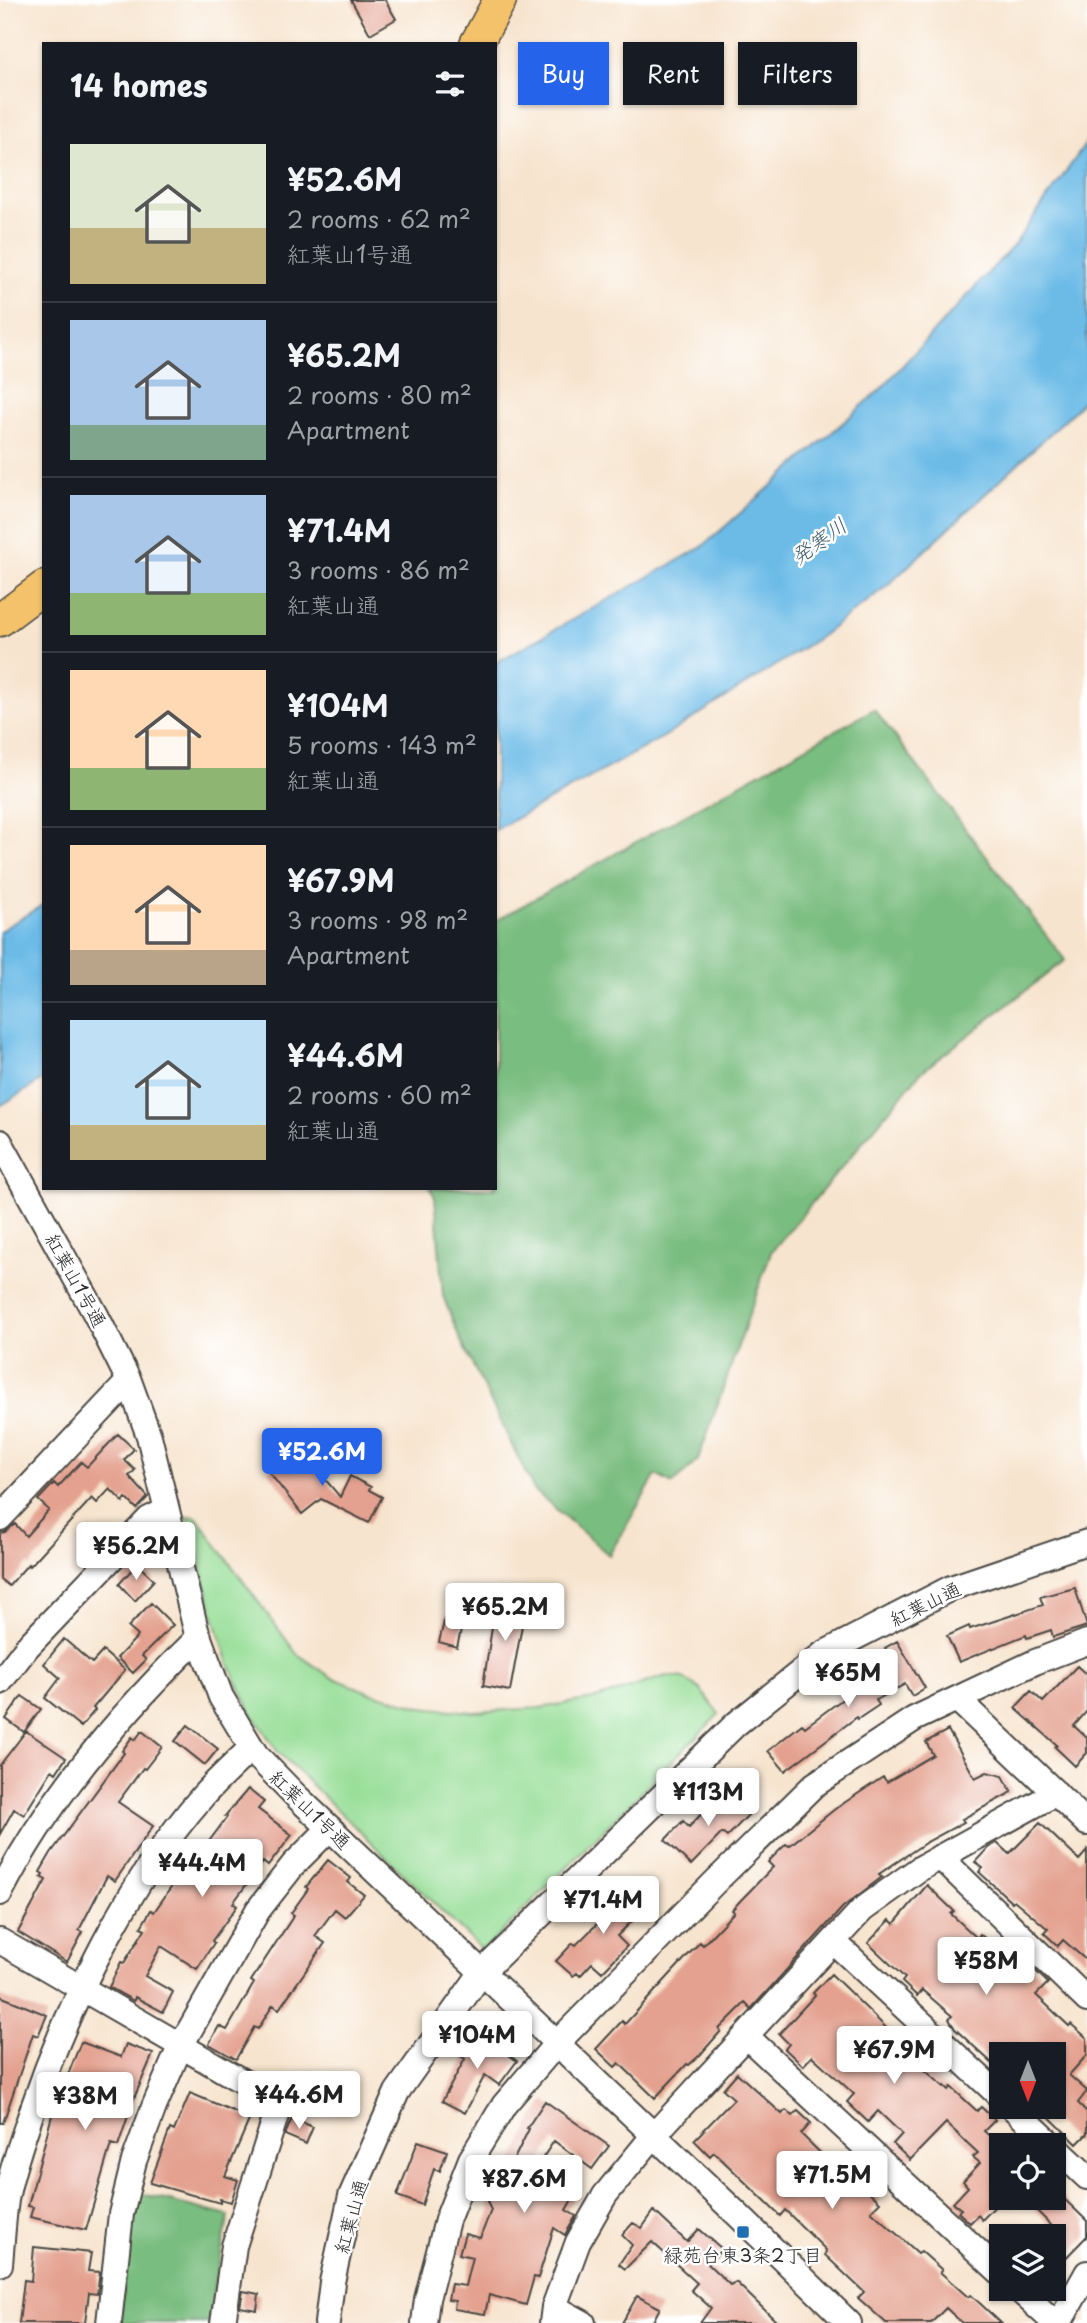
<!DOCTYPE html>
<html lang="en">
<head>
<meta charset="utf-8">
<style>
  :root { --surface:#171b24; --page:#20242c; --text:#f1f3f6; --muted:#9ea1a6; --line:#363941; --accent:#2563eb }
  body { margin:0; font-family:"Playpen Sans","Klee One",sans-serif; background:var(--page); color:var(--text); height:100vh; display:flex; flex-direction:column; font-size:26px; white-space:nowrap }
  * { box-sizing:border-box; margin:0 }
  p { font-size:23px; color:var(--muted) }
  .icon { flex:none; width:38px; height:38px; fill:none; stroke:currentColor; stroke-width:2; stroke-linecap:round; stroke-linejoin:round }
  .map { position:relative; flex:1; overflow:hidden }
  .side { position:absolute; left:42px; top:42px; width:455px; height:1148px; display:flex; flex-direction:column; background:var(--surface); border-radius:0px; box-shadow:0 2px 5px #0004 }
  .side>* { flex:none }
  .hud { position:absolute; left:518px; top:42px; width:464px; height:63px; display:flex; gap:14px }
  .needle { width:46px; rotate:180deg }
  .buttons { position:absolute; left:989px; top:2042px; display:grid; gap:14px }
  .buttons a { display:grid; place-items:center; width:77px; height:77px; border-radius:0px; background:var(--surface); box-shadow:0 2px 5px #0004; font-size:35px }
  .price { position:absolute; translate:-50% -60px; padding:0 16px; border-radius:7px; background:#fff; color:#222; font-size:23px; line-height:46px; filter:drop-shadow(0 2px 4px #0008) }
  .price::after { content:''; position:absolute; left:50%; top:42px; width:21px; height:16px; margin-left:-10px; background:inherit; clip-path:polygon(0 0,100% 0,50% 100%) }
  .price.current { background:var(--accent); color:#fff }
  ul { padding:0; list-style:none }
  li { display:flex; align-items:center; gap:21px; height:175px; padding:0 28px }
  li+li { border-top:2px solid var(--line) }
  li span { display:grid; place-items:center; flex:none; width:196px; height:140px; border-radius:0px; color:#555 }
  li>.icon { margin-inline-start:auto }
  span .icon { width:84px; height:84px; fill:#fffc; stroke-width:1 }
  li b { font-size:30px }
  h2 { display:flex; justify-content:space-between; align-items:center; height:84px; padding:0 28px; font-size:30px }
  .chip { padding:0 24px; border-radius:0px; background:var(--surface); box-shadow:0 2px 5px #0004; font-size:24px; line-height:63px }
  .chip.current { background:var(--accent); color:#fff }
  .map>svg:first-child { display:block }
  .green { fill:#98de98; stroke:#628462; stroke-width:2 }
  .forest { fill:#7abd80; stroke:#527456; stroke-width:2 }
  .water { fill:#6cbbe7; stroke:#4c7389; stroke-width:2 }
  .building { fill:#e4a18f }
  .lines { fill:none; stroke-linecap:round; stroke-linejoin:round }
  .minor-casing { stroke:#4a4743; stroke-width:28 }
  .major-casing { stroke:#4a4743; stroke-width:35 }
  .minor { stroke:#fff; stroke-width:24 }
  .major { stroke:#f4c26a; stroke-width:32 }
  .poi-dot { fill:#1f6fb2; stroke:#fff; stroke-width:2.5 }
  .labels { text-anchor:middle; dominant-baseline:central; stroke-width:5; stroke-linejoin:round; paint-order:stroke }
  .street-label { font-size:19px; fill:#2b2b2b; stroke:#fff }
  .poi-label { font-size:19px; fill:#2b2b2b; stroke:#fff }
  .water-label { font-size:21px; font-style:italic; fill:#425d6d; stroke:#fff }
</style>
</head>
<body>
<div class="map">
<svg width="1087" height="2323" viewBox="0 0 1087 2323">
  <rect width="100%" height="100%" fill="#fff"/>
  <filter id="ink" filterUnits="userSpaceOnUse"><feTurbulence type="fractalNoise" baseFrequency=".0143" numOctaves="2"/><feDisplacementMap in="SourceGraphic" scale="14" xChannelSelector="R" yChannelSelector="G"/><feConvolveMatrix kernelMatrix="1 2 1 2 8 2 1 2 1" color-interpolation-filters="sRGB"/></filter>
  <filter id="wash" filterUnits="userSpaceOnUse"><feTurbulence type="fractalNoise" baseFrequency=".00686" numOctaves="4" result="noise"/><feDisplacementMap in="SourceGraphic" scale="28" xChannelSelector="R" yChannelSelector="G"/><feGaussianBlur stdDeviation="1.57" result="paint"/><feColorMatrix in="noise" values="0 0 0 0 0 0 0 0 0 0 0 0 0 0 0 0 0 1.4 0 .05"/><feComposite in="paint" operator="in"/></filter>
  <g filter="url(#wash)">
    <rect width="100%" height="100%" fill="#f7e4ce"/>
    <!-- green -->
    <path class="green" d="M188,1516L196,1517L296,1653L331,1677L368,1692L421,1707L473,1712L540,1708L599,1698L666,1676L683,1678L700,1689L719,1714L483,1951L278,1752L251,1712L230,1667L215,1620Z"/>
    <!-- forest -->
    <path class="forest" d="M874,709L1065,960L920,1073L771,1252L698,1460L673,1484L656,1475L609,1555L534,1490L460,1339L443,1296L435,1197L430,1188H495V921Z
      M141,2194L229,2216L214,2287L209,2323H119L131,2232Z"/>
    <!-- water -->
    <path class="water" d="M1087,142V394L1075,410L887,586L820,637L667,735L495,830V663L702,547L880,390L1014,245Z
      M44,904V1079L0,1106V931Z"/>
    <g id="blocks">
      <!-- building -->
      <path class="building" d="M351,0H385L396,19L370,34Z
        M118,1434L134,1449L124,1460L135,1470L129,1476L148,1497L137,1509L126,1498L123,1502L110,1489L97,1503L92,1498L30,1566L28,1564L9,1586L0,1579V1533L5,1532L15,1524L26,1536L49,1510L38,1500L54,1483L58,1487L81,1462L87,1467Z
        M295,1448L301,1455L303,1453L340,1497L350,1476L371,1487L369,1490L382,1497L369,1523L321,1499L302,1514L268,1471Z
        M137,1564L154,1580L135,1601L119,1584Z
        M1075,1588L1087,1626L1053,1637L1051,1630L1027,1638L1026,1635L959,1662L947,1636L969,1626L970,1629L1043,1605L1040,1597Z
        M503,1595L527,1598L510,1691L483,1686L495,1608L501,1609Z
        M151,1603L173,1625L142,1656L146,1660L133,1673L117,1658L138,1636L128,1627Z
        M446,1614L464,1618L457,1647L439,1642Z
        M64,1639L92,1663L103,1651L125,1670L93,1708L95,1710L81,1727L45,1698L60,1678L44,1664Z
        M897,1641L925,1688L912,1696L905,1684L876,1700L879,1705L858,1719L857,1717L785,1771L768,1751L802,1724L805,1727L844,1698L842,1693L863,1680L864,1682L894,1665L885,1648Z
        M1077,1666L1087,1675V1711L1074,1726L1087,1738V1753L1075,1766L1055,1747L1057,1745L1015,1708L1031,1691L1043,1702Z
        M22,1696L41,1709L24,1732L6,1719Z
        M188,1725L218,1749L205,1765L175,1741Z
        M948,1730L975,1778L987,1772L1003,1776L1012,1792L962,1819L964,1822L925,1843L879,1874L882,1877L843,1907L751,2009L745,2003L719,2029L721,2031L700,2055L689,2065L687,2064L655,2098L619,2063L615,2067L596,2049L622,2021L625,2024L700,1942L703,1945L734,1912L732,1910L740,1901L773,1867L768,1862L786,1844L789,1846L835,1809L883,1777L887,1782L933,1755L926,1742Z
        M26,1731L66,1758L56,1773L52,1770L24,1815L14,1809L0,1834V1765Z
        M142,1731L162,1747L145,1769L143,1768L118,1802L153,1826L115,1881L107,1876L79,1930L83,1932L67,1962L18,1932L46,1880L41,1877L43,1874L40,1872L51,1853L124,1753L122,1751L132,1737L135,1740Z
        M248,1789L264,1802L258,1809L292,1835L268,1866L263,1862L233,1903L237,1906L212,1941L214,1943L197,1969L161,1946L145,1976L173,1992L163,2012L135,1997L134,2001L109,1987L121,1962L124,1963L145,1929L141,1927L151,1910L154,1912L182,1872L188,1877L211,1847L207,1844L227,1817L225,1816Z
        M728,1792L750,1813L727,1837L722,1833L691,1865L665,1840L683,1821L689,1827L710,1805L712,1808Z
        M1040,1823L1079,1860L1087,1851V1961L1063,1940L1058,1946L1044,1933L1048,1929L1014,1900L1012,1902L979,1872L983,1868L975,1862L988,1848L997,1843L1009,1854Z
        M328,1860L351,1878L348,1882L364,1895L345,1917L335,1909L315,1936L325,1943L279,2009L273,2005L258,2029L254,2027L236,2059L209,2044L219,2026L227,2030L254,1983L251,1981L294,1915L291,1913L308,1889L306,1887Z
        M626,1885L644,1903L634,1914L636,1917L617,1936L627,1946L602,1972L592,1963L580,1976L577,1973L573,1976L556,1961L573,1943L576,1945L605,1916L600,1911Z
        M927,1885L954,1911L951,1914L977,1938L980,1934L994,1947L1002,1938L1048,1983L1036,1995L1069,2026L1071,2024L1087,2038V2055L1069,2075L1087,2091L1078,2103L1087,2112V2134L1077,2144L1039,2107H1054V2054H1001V2069L993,2061L992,2063L955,2029L949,2019L952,2016L922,1990L917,1996L902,1982L905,1978L868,1943L890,1920L894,1924Z
        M831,1974L911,2052L908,2055L944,2087L945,2086L949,2090L951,2087L977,2111L981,2107L995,2120L984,2131L1001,2147V2200L982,2220L978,2215L970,2223L958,2212L961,2209L953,2203L968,2187L963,2181L980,2163L973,2157L978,2153L946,2123L910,2160L893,2144L902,2134L878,2111L868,2122L847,2102L854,2094L812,2056L803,2066L785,2049L789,2044L779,2034L815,1995L813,1993Z
        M0,1996L47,2015L38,2036L33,2034L3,2123H0Z
        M475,2031L517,2061L499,2085L485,2075L465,2113L442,2101L465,2059L458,2054Z
        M81,2042L121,2057L126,2044L153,2054L134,2098L118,2146L111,2144L86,2230L30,2217L33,2207L28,2206L61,2081L65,2082Z
        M737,2073L782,2114L786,2110L793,2116L798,2111L811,2123L801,2134L850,2182L851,2181L861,2190L864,2187L880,2202L871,2211L918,2253L921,2251L942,2270L940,2272L968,2297L971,2295L1001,2323H962L946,2308L931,2323H886L858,2298L864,2292L825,2255L826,2250L785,2210L780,2216L714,2152L710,2156L694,2140L734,2099L723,2089Z
        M190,2093L250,2118L225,2176L238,2180L231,2202L220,2199V2203L150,2183L170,2129L174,2131Z
        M545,2101L609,2146L592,2169L554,2141L536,2168L577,2191L566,2210L576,2216L565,2235L554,2228L538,2278L534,2277L526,2305L489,2295L485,2314L454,2309L455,2301L448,2300L451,2284L465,2286L472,2257L459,2254L465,2234L480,2238L491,2210L487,2202L491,2195L498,2191L529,2129L527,2128Z
        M292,2118L313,2127L306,2144L285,2135Z
        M418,2141L447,2151L440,2171L434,2169L422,2205L397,2196Z
        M1055,2190L1087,2221V2236L1054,2270V2245L1062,2236L1024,2198H1054Z
        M654,2211L687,2242L699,2229L722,2249L708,2264L730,2285L736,2282L778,2323H700L711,2308L691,2290L697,2283L652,2242L625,2269L619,2264L632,2245L622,2235L633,2223L642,2228Z
        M34,2247L91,2253L88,2271L100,2272L97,2294L89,2293L85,2323H19L24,2280L31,2281Z
        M243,2291L259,2294L257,2310L240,2307Z
        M637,2296L660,2308L652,2323H622Z"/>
    </g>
  </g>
  <g filter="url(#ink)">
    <use href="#blocks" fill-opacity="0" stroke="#4a4743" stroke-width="2"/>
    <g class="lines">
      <!-- minor casing -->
      <g class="minor-casing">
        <path id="minor" d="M0,1142L96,1315L129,1381L149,1436L196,1630L221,1697L256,1755L296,1796L738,2215L849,2323
          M0,1518L129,1381
          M0,1682L27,1647L149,1519L167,1510
          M957,1699L1087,1823
          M940,1857L1087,2000
          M0,1893C49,1797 122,1712 199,1637
          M0,1941L280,2103L234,2246L223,2323
          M834,1942L1001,2097
          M746,2036L1001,2273
          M1012,2107L1053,2146
          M1054,2146L1087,2177
          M0,2264C2,2243 3,2221 6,2200C11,2170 23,2138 33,2108C68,2004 130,1879 202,1797C218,1779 235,1764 251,1748
          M1018,2289L1055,2323
          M554,2307L583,2323
          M109,2323L121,2214L134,2161L154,2107L180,2047L258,1910L294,1864L330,1828
          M327,2323L332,2282L351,2196L397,2092L482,1972L736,1724L823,1654L951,1588L1087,1542
          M424,2323L427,2299L447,2220L471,2159L504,2105L557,2043L715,1882L814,1785L914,1719L1035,1662L1087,1642
          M552,2323L554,2307L578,2242L605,2195L654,2135L862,1910L919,1869L1056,1793
          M1059,2323L1087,2273"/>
      </g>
      <!-- major casing -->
      <g class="major-casing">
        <path id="major" d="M476,44L500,0
          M0,620L44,587"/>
      </g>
      <!-- minor -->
      <use href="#minor" class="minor"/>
      <!-- major -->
      <use href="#major" class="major"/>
    </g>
  </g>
  <!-- markers -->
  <rect class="poi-dot" x="736" y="2225" width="14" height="14" rx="3.5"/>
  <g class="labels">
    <!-- street labels -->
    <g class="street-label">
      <text transform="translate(77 1280) rotate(61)">紅葉山1号通</text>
      <text transform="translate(925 1603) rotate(-26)">紅葉山通</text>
      <text transform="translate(311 1809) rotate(44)">紅葉山1号通</text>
      <text transform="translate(350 2216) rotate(-74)">紅葉山通</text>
    </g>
    <!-- poi labels -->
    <g class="poi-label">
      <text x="743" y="2254">緑苑台東3条2丁目</text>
    </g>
    <!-- water labels -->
    <g class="water-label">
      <text transform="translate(818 540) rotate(-36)">発寒川</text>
    </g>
  </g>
</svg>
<div class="buttons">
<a><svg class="needle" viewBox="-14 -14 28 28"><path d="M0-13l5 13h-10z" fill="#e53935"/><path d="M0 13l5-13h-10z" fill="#9ea1a6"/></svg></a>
<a><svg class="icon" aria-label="locate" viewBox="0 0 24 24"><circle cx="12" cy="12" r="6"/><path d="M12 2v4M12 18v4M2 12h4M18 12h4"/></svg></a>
<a><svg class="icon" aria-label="layers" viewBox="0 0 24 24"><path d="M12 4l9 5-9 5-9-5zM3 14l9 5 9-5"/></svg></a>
</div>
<b class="price current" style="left:322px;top:1488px">¥52.6M</b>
<b class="price" style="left:136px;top:1582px">¥56.2M</b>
<b class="price" style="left:505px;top:1643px">¥65.2M</b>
<b class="price" style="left:848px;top:1709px">¥65M</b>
<b class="price" style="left:708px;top:1828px">¥113M</b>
<b class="price" style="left:202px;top:1899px">¥44.4M</b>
<b class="price" style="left:603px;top:1936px">¥71.4M</b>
<b class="price" style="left:986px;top:1997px">¥58M</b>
<b class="price" style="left:477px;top:2071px">¥104M</b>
<b class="price" style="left:894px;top:2086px">¥67.9M</b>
<b class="price" style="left:299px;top:2131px">¥44.6M</b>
<b class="price" style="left:85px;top:2132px">¥38M</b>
<b class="price" style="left:832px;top:2211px">¥71.5M</b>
<b class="price" style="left:524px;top:2215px">¥87.6M</b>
<div class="hud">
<a class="chip current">Buy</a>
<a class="chip">Rent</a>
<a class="chip">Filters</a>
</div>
<section class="side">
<h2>14 homes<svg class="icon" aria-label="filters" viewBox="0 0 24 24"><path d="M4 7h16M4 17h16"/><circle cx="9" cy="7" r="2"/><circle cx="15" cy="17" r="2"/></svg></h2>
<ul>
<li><span style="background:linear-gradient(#dfe7d0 60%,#c2b280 0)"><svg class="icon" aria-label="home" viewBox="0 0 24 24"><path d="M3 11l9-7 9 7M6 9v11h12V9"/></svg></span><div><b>¥52.6M</b><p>2 rooms · 62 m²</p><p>紅葉山1号通</p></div></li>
<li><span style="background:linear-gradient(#a9c7e8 75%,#7fa58c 0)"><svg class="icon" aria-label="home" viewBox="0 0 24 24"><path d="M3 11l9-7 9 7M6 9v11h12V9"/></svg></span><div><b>¥65.2M</b><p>2 rooms · 80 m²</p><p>Apartment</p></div></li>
<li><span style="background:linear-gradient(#a9c7e8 70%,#8fb573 0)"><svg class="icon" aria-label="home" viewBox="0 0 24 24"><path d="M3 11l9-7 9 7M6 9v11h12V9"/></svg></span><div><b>¥71.4M</b><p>3 rooms · 86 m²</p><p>紅葉山通</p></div></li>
<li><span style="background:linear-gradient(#ffd9b3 70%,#8fb573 0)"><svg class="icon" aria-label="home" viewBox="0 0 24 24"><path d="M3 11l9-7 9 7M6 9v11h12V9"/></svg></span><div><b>¥104M</b><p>5 rooms · 143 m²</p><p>紅葉山通</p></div></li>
<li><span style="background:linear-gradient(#ffd9b3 75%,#b9a48a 0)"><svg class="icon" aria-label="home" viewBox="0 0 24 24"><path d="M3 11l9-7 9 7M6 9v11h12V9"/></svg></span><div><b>¥67.9M</b><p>3 rooms · 98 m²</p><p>Apartment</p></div></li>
<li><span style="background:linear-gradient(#bfe0f5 75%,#c2b280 0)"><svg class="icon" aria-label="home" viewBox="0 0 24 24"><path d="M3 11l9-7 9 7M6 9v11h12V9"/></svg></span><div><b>¥44.6M</b><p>2 rooms · 60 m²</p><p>紅葉山通</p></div></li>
</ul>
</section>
</div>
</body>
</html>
